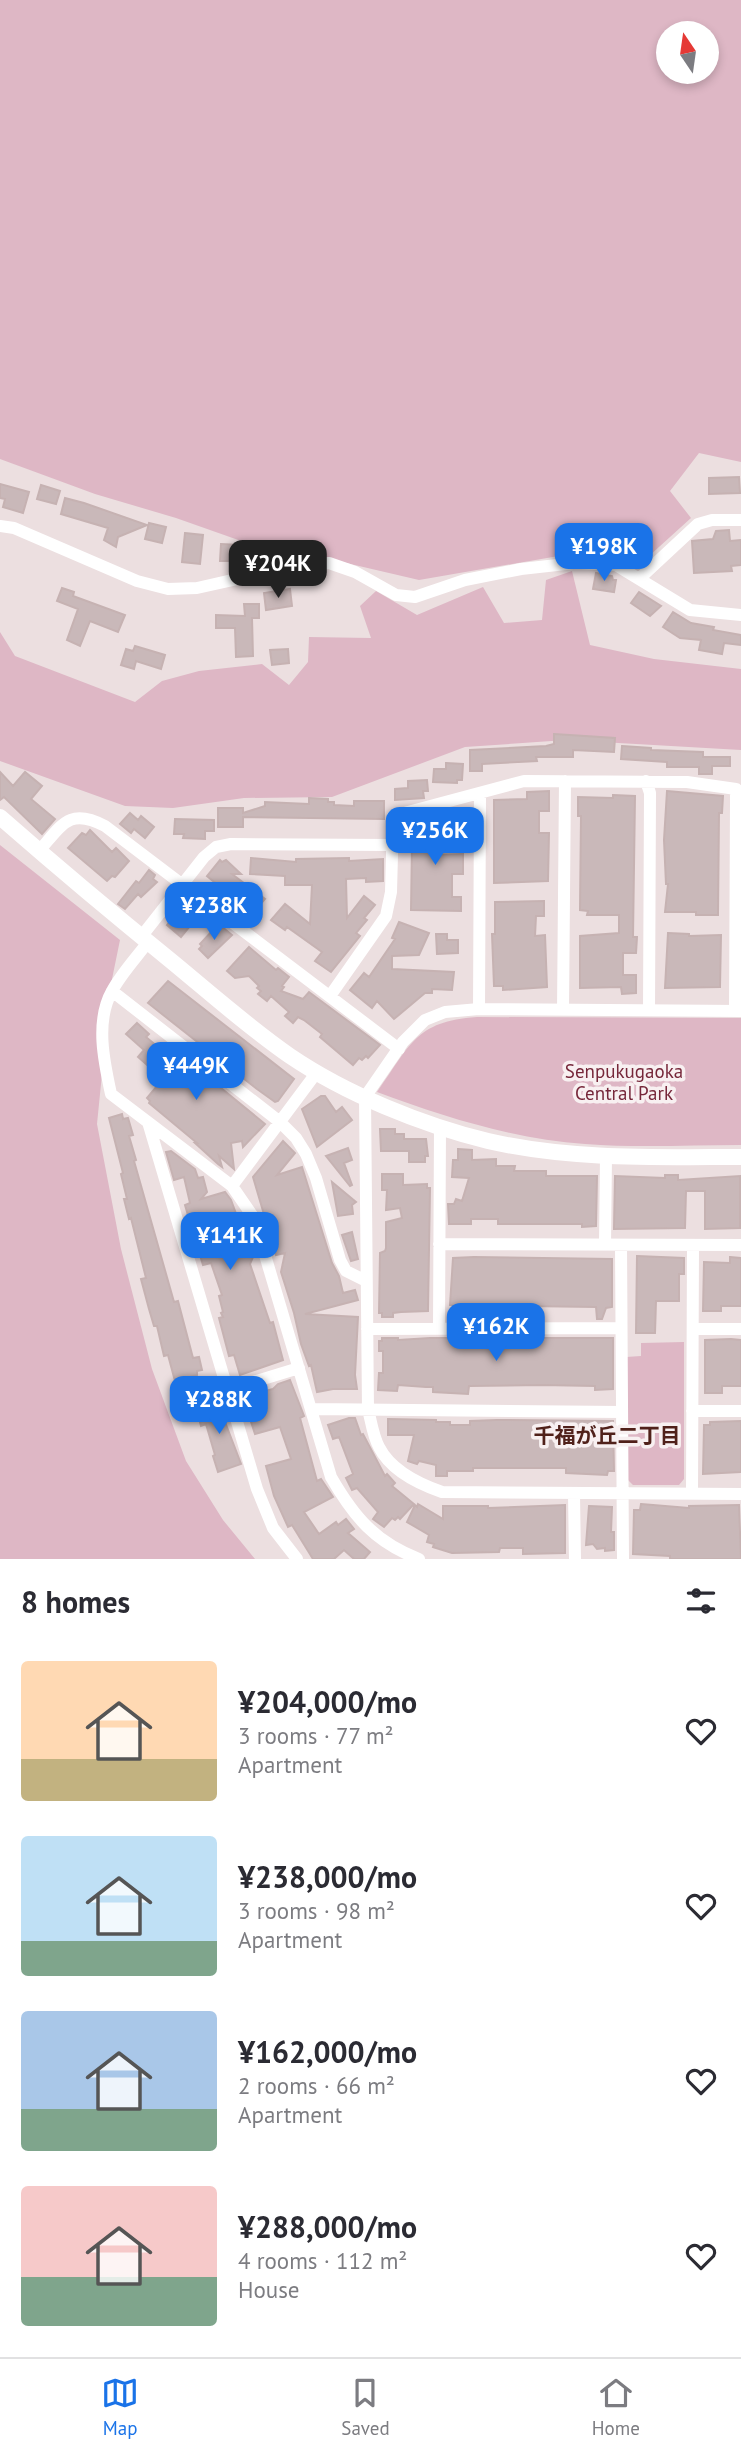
<!DOCTYPE html>
<html lang="en">
<head>
<meta charset="utf-8">
<style>
  :root { --surface:#fff; --page:#f2f2f3; --text:#2b2b33; --muted:#7c7c81; --line:#e1e1e2; --accent:#1a73e8 }
  body { margin:0; font-family:"PT Sans","Noto Sans JP",sans-serif; background:var(--page); color:var(--text); height:100vh; display:flex; flex-direction:column; font-size:26px; white-space:nowrap }
  * { box-sizing:border-box; margin:0 }
  p { font-size:23px; color:var(--muted) }
  .icon { flex:none; width:38px; height:38px; fill:none; stroke:currentColor; stroke-width:2; stroke-linecap:round; stroke-linejoin:round }
  .map { position:relative; height:1559px; overflow:hidden }
  .drawer { display:flex; flex-direction:column; background:var(--surface); flex:1 }
  .drawer>* { flex:none }
  .needle { width:46px; rotate:347deg }
  .fabs { position:absolute; left:656px; top:21px; display:grid; gap:14px }
  .fabs a { display:grid; place-items:center; width:63px; height:63px; border-radius:50%; background:var(--surface); box-shadow:0 4px 10px #0003; font-size:35px }
  .price { position:absolute; translate:-50% -60px; padding:0 16px; border-radius:14px; background:var(--accent); color:#fff; font-size:23px; line-height:46px; filter:drop-shadow(0 2px 4px #0008) }
  .price::after { content:''; position:absolute; left:50%; top:42px; width:21px; height:16px; margin-left:-10px; background:inherit; clip-path:polygon(0 0,100% 0,50% 100%) }
  .price.active { background:#222; color:#fff }
  ul { padding:0; list-style:none }
  li { display:flex; align-items:center; gap:21px; height:175px; padding:0 21px }
  li span { display:grid; place-items:center; flex:none; width:196px; height:140px; border-radius:7px; color:#555 }
  li>.icon { margin-inline-start:auto }
  span .icon { width:84px; height:84px; fill:#fffc; stroke-width:1 }
  li b { font-size:30px }
  h2 { display:flex; justify-content:space-between; align-items:center; height:84px; padding:0 21px; font-size:30px }
  .tab-bar { display:flex; justify-content:space-around; align-items:center; height:98px; border-top:2px solid var(--line); background:var(--surface); font-size:19px; color:var(--muted) }
  .tab-bar a { display:grid; justify-items:center; gap:4px }
  .tab-bar .active { color:var(--accent) }
  .map>svg:first-child { display:block }
  .green { fill:#deb7c5; fill-rule:evenodd }
  .building { fill:#c9b8b9; stroke:#c6b2b2; stroke-width:2 }
  .lines { fill:none; stroke-linecap:round; stroke-linejoin:round }
  .minor { stroke:#fff; stroke-width:12 }
  .tertiary { stroke:#fff; stroke-width:16 }
  .labels { text-anchor:middle; dominant-baseline:central; stroke-width:7; stroke-linejoin:round; paint-order:stroke }
  .park-label { font-size:19px; fill:#76273a; stroke:#f8f0f1 }
  .neighbourhood-label { font-size:21px; font-weight:bold; fill:#50211a; stroke:#f8f0f1 }
</style>
</head>
<body>
<div class="map">
<svg width="741" height="1559" viewBox="0 0 741 1559">
  <rect width="100%" height="100%" fill="#ecdfe0"/>
  <!-- green -->
  <path class="green" d="M0,0H741V462L699,453L670,491L691,518L638,566L576,553L419,580L329,559L249,565L244,542L176,518L95,494L0,459ZM668,33H707V72H668Z
    M572,571L590,645L654,659L741,669V750L566,740L465,747L332,797L244,798L173,808L125,806L0,761V632L15,656L135,702L162,681L199,671L262,664L289,685L308,662L309,637L371,638L360,606L376,591L417,615L483,587L504,623L542,620L546,580Z
    M0,845L120,940L111,984L97,1124L121,1249L152,1369L186,1461L223,1520L255,1559H0Z
    M477,1017L741,1018V1145C689,1145 637,1148 585,1144C514,1139 444,1117 377,1092C410,1046 415,1021 477,1017Z
    M684,1342V1479L679,1485H633L626,1478V1357L641,1356V1343Z"/>
  <!-- building -->
  <path class="building" d="M739,477L740,493L709,494V478Z
    M0,484L29,492L23,513L3,507L5,499L0,498Z
    M41,485L60,491L56,504L37,499Z
    M65,498L84,503L147,525L118,537L116,547L104,540L108,528L61,514Z
    M149,523L166,527L162,543L145,539Z
    M729,530L730,541L741,540V565L731,566L732,571L694,573L692,541L713,539L716,531Z
    M185,533L203,535L200,564L182,562Z
    M221,544L240,545V561H220Z
    M596,573L612,576L613,580H616L614,592L593,589Z
    M62,588L74,592L73,596L125,615L118,632L90,621L80,646L67,640L78,609L57,601Z
    M290,589L292,606L266,610L264,593Z
    M639,592L661,606L650,616L631,603Z
    M244,604H259V618H252L253,656L236,657L235,628H216V615L245,616Z
    M673,612L691,623L714,627L713,630L741,635V645L724,643L722,654L699,650L701,640L680,638L663,627Z
    M135,646L165,655L161,669L136,661L134,669L121,665L126,649L133,651Z
    M288,649L289,663L272,665L270,650Z
    M554,734L615,738L614,752L573,750V757H536L537,761L482,764V771H470V750L546,746L554,744Z
    M622,746L651,748V750L703,752V757H730V766H712V774H699V767H667V762L621,759Z
    M446,763L463,764L462,780H457V783L433,782L434,769H446Z
    M0,772L13,786L25,772L42,786L31,799L55,819L42,834L4,797L0,800Z
    M427,780L428,791H423L424,798L395,800V789L408,788V781Z
    M549,791V811H539V833H549L548,881L494,883V800L527,799V792Z
    M667,791L723,796L722,813H719L718,915H696V912H665L668,884H666L664,840Z
    M613,795L635,796L633,937H637L636,953H623V975H636V993L622,994L621,987L580,988V936L619,933V915H587L588,911L580,910L581,816H578V797L613,798Z
    M309,798L328,799V802H334V805L354,806V801H384V819L243,817V827H218V808H243V813L265,806V802L309,804Z
    M130,813L138,820L141,816L154,827L145,838L134,829L131,833L120,824Z
    M442,814H464V834H429L430,855L463,854V874H452V897H461V911L411,910L412,844H407V825L442,824Z
    M175,819L214,820V831H205V839L183,838L184,834H174Z
    M90,830L112,852L116,848L129,861L115,877L112,876L107,881L68,848L82,833L86,835Z
    M251,858L296,862V859L349,858V861L383,859V881L366,882V878L346,879L347,918L364,896L375,905L364,918L367,920L356,933L360,936L331,972L315,961L322,952L287,927L285,930L271,920L285,904L310,924L312,885H285V876L250,874Z
    M220,860L222,862L226,860L241,874H232L265,899L257,908L255,907L251,912L207,876Z
    M149,870L155,875L153,879L157,882L141,897L138,894L125,909L118,904L136,881L139,883Z
    M544,901V916H536L535,936L545,935L547,987L503,990V986H494L492,934H495V902Z
    M188,906L199,915L181,937L167,925L179,910L182,913Z
    M399,922L429,933L419,955L392,956V969L454,972L452,990L432,989V993H425L394,1019L377,1001L372,1008L350,990L364,973L369,977L395,939L392,938Z
    M221,926L232,935L208,958L199,949L202,946L200,944L212,931L214,934Z
    M668,933L689,934V936L721,935L720,987L665,988Z
    M436,934H447V940H458V953L437,954Z
    M249,947L276,970L278,968L289,977L282,986L284,987L281,991L303,999L309,992L380,1045L368,1058L366,1056L362,1060L359,1058L353,1065L320,1037L322,1034L304,1020L298,1017L293,1023L285,1016L289,1012L271,996L267,1001L258,994L261,991L257,988L259,986L249,976L235,978L227,971Z
    M168,981L294,1079L278,1101L275,1102L257,1089L148,1003Z
    M137,1023L149,1034L146,1037L171,1058L178,1053L265,1124L243,1147L242,1141L231,1143L234,1169L219,1156L222,1167L218,1164L195,1143H197L149,1103L150,1101L147,1098L163,1079L138,1057L144,1050L126,1034Z
    M321,1096H325L336,1112L342,1107L352,1120L317,1147L302,1109Z
    M122,1114L123,1119L128,1118L133,1135L129,1136L136,1160L134,1161L174,1302L178,1301L193,1358L199,1357L202,1370L197,1371V1375L175,1381L168,1355L164,1356L157,1326H154L149,1309L141,1279L146,1278L131,1218L129,1219L124,1199H127L121,1174L123,1173L109,1118Z
    M380,1129H395V1134H404V1139H426L428,1156H425V1162H409V1151H381Z
    M283,1141L295,1153L277,1175L302,1167L332,1263L339,1276L343,1293L355,1290L358,1300L305,1314L358,1317L355,1375L357,1389H333L317,1392L311,1365L309,1366L301,1344L294,1313L281,1272L285,1253L276,1255L253,1177Z
    M348,1148L352,1160L344,1163L352,1185L350,1186L326,1156Z
    M458,1149L472,1150V1160L496,1159V1166H515L514,1171H546V1176H597L596,1226L582,1227V1224H498V1219H471V1224H449L448,1204H454L456,1199L462,1201L469,1178L452,1177L453,1160H458Z
    M171,1151L195,1169L198,1178L203,1177L207,1192L201,1199L225,1192L231,1200L238,1219L244,1218L248,1243L253,1257L250,1264L270,1323L273,1322L283,1360L240,1375L234,1355L229,1356L219,1318L223,1317L221,1313L223,1312L219,1296L222,1295L211,1263L203,1265L185,1205L190,1203L184,1177L174,1180L166,1152Z
    M382,1174H403V1185L427,1184V1188H430L428,1311L401,1312L393,1313V1317H382V1313H379L380,1253L385,1251L386,1248V1222L402,1218L400,1208L386,1210L387,1190H382Z
    M665,1175H678V1180L740,1176V1228L705,1229V1191H686L685,1228L614,1229L615,1176L665,1178Z
    M332,1182L356,1202L352,1205L353,1214L338,1216Z
    M352,1232L358,1259L351,1261L342,1235Z
    M637,1256L684,1258V1274H679V1301H656L655,1333H636Z
    M474,1257L612,1259V1307L606,1308L602,1319H597L596,1307L450,1305L453,1258Z
    M730,1257L741,1258V1306H721V1311H703L704,1262L730,1263Z
    M382,1338H398V1340L430,1338H613V1389L595,1390V1386L542,1385L469,1386L468,1394L433,1392V1387H426L398,1385L397,1391L378,1390L379,1373H383V1351H379V1341H382Z
    M731,1339L741,1340V1386H722V1393H705V1340Z
    M290,1380L304,1416L300,1418L317,1481L321,1479L333,1497L304,1512L319,1534L336,1522L338,1525L346,1519L354,1529L348,1533L370,1552L364,1559H354L344,1550L334,1559H313L292,1525L288,1527L274,1496L266,1466L291,1459L280,1427L255,1434L243,1397L273,1389L278,1384Z
    M217,1401L241,1464L218,1472L213,1456L215,1455L206,1424L201,1426L196,1408Z
    M349,1418H355L361,1435L363,1434L385,1476L387,1474L395,1483L392,1486L414,1504L400,1519L398,1517L395,1520L392,1518L384,1527L373,1519L378,1512L357,1488L352,1490L346,1478L353,1474L339,1437L333,1439L328,1425Z
    M388,1419L436,1420V1422H450V1425H470V1421L497,1420L613,1421L614,1471H608L607,1475L566,1473V1468H473V1471H447V1476H436V1465L419,1461L417,1464L408,1461L414,1435H388Z
    M741,1421V1472L703,1474L704,1425H710V1422Z
    M418,1504L443,1519V1506H488V1508L565,1505V1553L523,1554V1548H500L499,1552L452,1553L433,1547L434,1544L427,1542L429,1535L407,1522L415,1505L417,1507Z
    M641,1504L689,1508V1506L739,1505L741,1559H670V1556L633,1554L634,1510H640Z
    M589,1506L612,1507L611,1532H614V1550L605,1551V1548L597,1549L593,1544L586,1545Z"/>
  <g class="lines">
    <!-- minor -->
    <path class="minor" d="M0,526L14,528L137,581L168,589L197,588L304,564L329,563L355,572L396,595L415,597L465,580L521,569L575,563L616,565L690,610L741,615
      M640,578L698,524L712,520H741
      M646,781L650,793L649,1010
      M39,851C62,825 69,807 105,826L399,1049
      M141,937L204,857L216,847L231,844L392,845
      M148,942C136,958 121,974 112,991C95,1021 104,1062 111,1094L232,1186L254,1218L331,1477C354,1517 375,1542 419,1559
      M112,991L280,1122L296,1138L306,1154L316,1178L340,1260L346,1271L366,1281
      M330,996L386,916L391,892L393,816L524,781L687,782L736,789V800
      M479,1009L480,794
      M563,1010L565,781
      M735,1011L736,800L741,801
      M741,1011L479,1009L445,1012L425,1020L403,1042L365,1097L368,1409C371,1421 373,1436 379,1447C391,1471 419,1484 442,1492L741,1494
      M148,1122L257,1489L273,1528L297,1559
      M232,1186L317,1072
      M439,1244L741,1245
      M605,1245L606,1156
      M621,1245L623,1559
      M439,1328L440,1127
      M367,1329L621,1328
      M693,1329H741
      M227,1390L299,1368
      M312,1409L622,1412
      M692,1411H741
      M574,1494L575,1559
      M692,1494L693,1245"/>
    <!-- tertiary -->
    <path class="tertiary" d="M0,817C56,866 112,913 170,960C209,992 248,1027 290,1056C346,1094 422,1125 488,1141C571,1160 657,1157 741,1157"/>
  </g>
  <g class="labels">
    <!-- park labels -->
    <g class="park-label">
      <text x="624" y="1071">Senpukugaoka<tspan x="624" dy="22">Central Park</tspan></text>
    </g>
    <!-- neighbourhood labels -->
    <g class="neighbourhood-label">
      <text x="607" y="1435">千福が丘二丁目</text>
    </g>
  </g>
</svg>
<div class="fabs">
<a><svg class="needle" viewBox="-14 -14 28 28"><path d="M0-13l5 13h-10z" fill="#e53935"/><path d="M0 13l5-13h-10z" fill="#7c7c81"/></svg></a>
</div>
<b class="price" style="left:604px;top:583px">¥198K</b>
<b class="price active" style="left:278px;top:600px">¥204K</b>
<b class="price" style="left:435px;top:867px">¥256K</b>
<b class="price" style="left:214px;top:942px">¥238K</b>
<b class="price" style="left:196px;top:1102px">¥449K</b>
<b class="price" style="left:230px;top:1272px">¥141K</b>
<b class="price" style="left:496px;top:1363px">¥162K</b>
<b class="price" style="left:219px;top:1436px">¥288K</b>
</div>
<section class="drawer">
<h2>8 homes<svg class="icon" aria-label="filters" viewBox="0 0 24 24"><path d="M4 7h16M4 17h16"/><circle cx="9" cy="7" r="2"/><circle cx="15" cy="17" r="2"/></svg></h2>
<ul>
<li><span style="background:linear-gradient(#ffd9b3 70%,#c2b280 0)"><svg class="icon" aria-label="home" viewBox="0 0 24 24"><path d="M3 11l9-7 9 7M6 9v11h12V9"/></svg></span><div><b>¥204,000/mo</b><p>3 rooms · 77 m²</p><p>Apartment</p></div><svg class="icon" aria-label="heart" viewBox="0 0 24 24"><path d="M12 20l-8-8c-3-5 5-10 8-4 3-6 11-1 8 4z"/></svg></li>
<li><span style="background:linear-gradient(#bfe0f5 75%,#7fa58c 0)"><svg class="icon" aria-label="home" viewBox="0 0 24 24"><path d="M3 11l9-7 9 7M6 9v11h12V9"/></svg></span><div><b>¥238,000/mo</b><p>3 rooms · 98 m²</p><p>Apartment</p></div><svg class="icon" aria-label="heart" viewBox="0 0 24 24"><path d="M12 20l-8-8c-3-5 5-10 8-4 3-6 11-1 8 4z"/></svg></li>
<li><span style="background:linear-gradient(#a9c7e8 70%,#7fa58c 0)"><svg class="icon" aria-label="home" viewBox="0 0 24 24"><path d="M3 11l9-7 9 7M6 9v11h12V9"/></svg></span><div><b>¥162,000/mo</b><p>2 rooms · 66 m²</p><p>Apartment</p></div><svg class="icon" aria-label="heart" viewBox="0 0 24 24"><path d="M12 20l-8-8c-3-5 5-10 8-4 3-6 11-1 8 4z"/></svg></li>
<li><span style="background:linear-gradient(#f6c9c9 65%,#7fa58c 0)"><svg class="icon" aria-label="home" viewBox="0 0 24 24"><path d="M3 11l9-7 9 7M6 9v11h12V9"/></svg></span><div><b>¥288,000/mo</b><p>4 rooms · 112 m²</p><p>House</p></div><svg class="icon" aria-label="heart" viewBox="0 0 24 24"><path d="M12 20l-8-8c-3-5 5-10 8-4 3-6 11-1 8 4z"/></svg></li>
</ul>
</section>
<nav class="tab-bar">
<a class="active"><svg class="icon" aria-label="map" viewBox="0 0 24 24"><path d="M3 6l6-2 6 2 6-2v14l-6 2-6-2-6 2zM9 4v14M15 6v14"/></svg>Map</a>
<a><svg class="icon" aria-label="saved" viewBox="0 0 24 24"><path d="M7 4h10v16l-5-4-5 4z"/></svg>Saved</a>
<a><svg class="icon" aria-label="home" viewBox="0 0 24 24"><path d="M3 11l9-7 9 7M6 9v11h12V9"/></svg>Home</a>
</nav>
</body>
</html>
